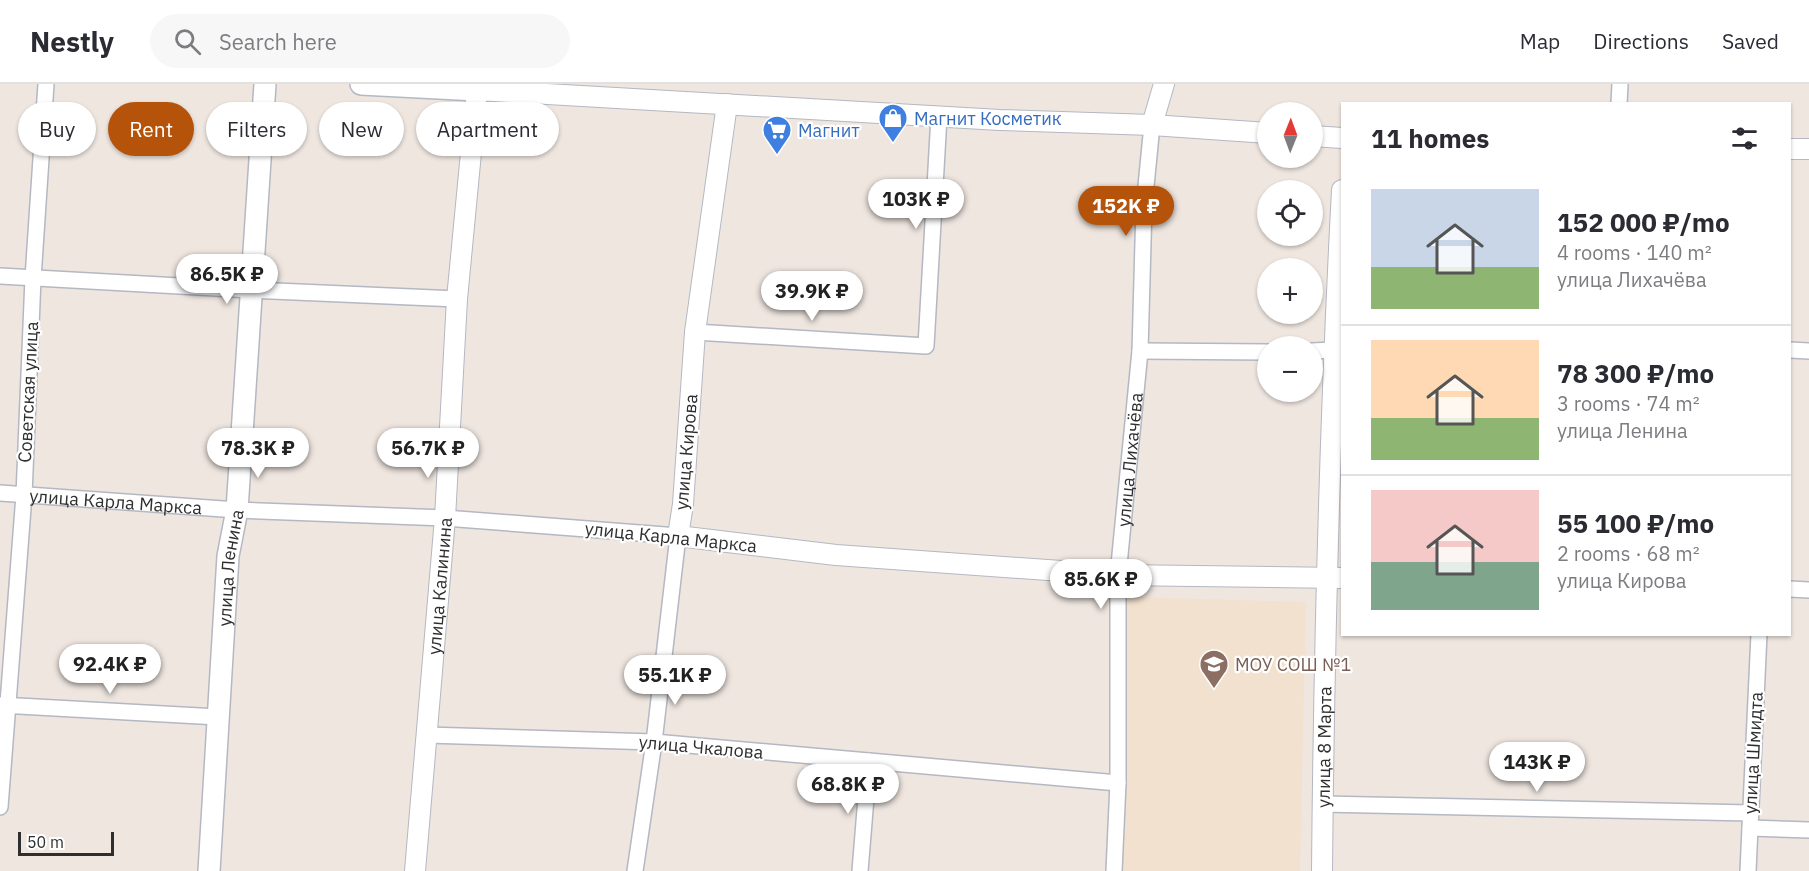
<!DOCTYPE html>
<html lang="en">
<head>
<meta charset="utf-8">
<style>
  :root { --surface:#fff; --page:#f7f7f7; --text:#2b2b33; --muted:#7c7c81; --line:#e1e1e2; --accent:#b45309 }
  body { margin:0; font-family:"IBM Plex Sans",sans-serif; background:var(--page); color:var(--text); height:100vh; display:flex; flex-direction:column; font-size:22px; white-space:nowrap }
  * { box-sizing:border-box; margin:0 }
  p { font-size:20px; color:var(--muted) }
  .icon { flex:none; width:33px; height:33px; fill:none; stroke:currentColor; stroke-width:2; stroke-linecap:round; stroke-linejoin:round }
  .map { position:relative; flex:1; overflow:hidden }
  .drawer { position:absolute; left:1341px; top:18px; width:450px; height:534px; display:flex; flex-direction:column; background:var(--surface); border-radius:0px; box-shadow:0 2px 4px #0004 }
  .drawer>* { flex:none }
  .banner { position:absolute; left:18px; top:18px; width:570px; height:54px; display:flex; gap:12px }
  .needle { width:39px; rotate:1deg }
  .buttons { position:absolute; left:1257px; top:18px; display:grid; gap:12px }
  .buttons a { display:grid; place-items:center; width:66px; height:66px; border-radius:50%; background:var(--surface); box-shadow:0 2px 4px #0004; font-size:30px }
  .scale { position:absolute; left:18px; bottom:15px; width:96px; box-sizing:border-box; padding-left:6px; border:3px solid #2e2e2e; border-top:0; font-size:16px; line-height:21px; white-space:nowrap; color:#2e2e2e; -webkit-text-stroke:4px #fff; paint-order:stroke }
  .price { position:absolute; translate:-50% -51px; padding:0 14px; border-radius:21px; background:#fff; color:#222; font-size:20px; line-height:39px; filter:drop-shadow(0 2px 3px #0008) }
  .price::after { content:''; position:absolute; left:50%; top:36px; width:18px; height:14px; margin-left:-9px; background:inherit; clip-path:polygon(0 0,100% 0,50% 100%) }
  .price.selected { background:var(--accent); color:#fff }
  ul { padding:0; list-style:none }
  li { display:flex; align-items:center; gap:18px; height:150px; padding:0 30px }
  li+li { border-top:2px solid var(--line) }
  li span { display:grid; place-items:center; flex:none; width:168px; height:120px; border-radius:0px; color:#555 }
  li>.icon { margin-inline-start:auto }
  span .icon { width:72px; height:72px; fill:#fffc; stroke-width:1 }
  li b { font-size:26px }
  h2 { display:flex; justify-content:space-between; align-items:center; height:72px; padding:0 30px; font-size:26px }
  .pill { padding:0 21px; border-radius:27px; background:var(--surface); box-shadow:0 2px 4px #0004; font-size:21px; line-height:54px }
  .pill.selected { background:var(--accent); color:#fff }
  header { display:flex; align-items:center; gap:36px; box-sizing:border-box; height:84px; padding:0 30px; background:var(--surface); border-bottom:2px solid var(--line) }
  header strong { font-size:28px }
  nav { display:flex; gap:33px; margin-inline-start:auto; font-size:21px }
  .search { width:420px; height:54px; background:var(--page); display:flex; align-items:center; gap:15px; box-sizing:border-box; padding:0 21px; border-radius:33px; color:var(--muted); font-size:22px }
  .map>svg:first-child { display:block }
  .education { fill:#f2e1ce }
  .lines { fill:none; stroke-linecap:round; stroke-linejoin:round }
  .minor-casing { stroke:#b3b8c2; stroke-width:18 }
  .tertiary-casing { stroke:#b3b8c2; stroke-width:22 }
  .secondary-casing { stroke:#b3b8c2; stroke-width:24 }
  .minor { stroke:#fff; stroke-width:15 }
  .tertiary { stroke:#fff; stroke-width:20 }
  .secondary { stroke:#fff; stroke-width:21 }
  .labels { text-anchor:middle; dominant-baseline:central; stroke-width:4.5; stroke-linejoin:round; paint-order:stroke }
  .shop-label { font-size:18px; fill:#366cbe; stroke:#fff; text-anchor:start }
  .street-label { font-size:18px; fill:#2e2e2e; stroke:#fff }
  .education-label { font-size:18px; fill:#785e54; stroke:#fff; text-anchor:start }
</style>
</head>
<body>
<header>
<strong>Nestly</strong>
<div class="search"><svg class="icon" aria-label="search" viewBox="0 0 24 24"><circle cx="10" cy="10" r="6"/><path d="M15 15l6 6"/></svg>Search here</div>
<nav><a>Map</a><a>Directions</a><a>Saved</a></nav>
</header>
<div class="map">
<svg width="1809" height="787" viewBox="0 0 1809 787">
  <rect width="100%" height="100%" fill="#efe6e0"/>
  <!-- education -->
  <path class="education" d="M1126,513L1306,518L1300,787H1120Z"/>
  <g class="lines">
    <!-- minor casing -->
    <g class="minor-casing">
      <g id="minor">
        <path d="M1619,20L1620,0"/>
        <path d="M0,192L251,206L457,215"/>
        <path d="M695,248L926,262L939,32"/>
        <path d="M1790,266L1809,267"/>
        <path d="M1140,267L1268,268"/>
        <path d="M1312,267L1334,266"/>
        <path id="s1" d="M0,409L237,426L445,434L678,452L654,658L635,787"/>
        <path d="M1790,505L1809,506"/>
        <path d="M0,621L218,633"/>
        <path d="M427,651L654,658L1118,699"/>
        <path d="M1322,720L1751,729"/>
        <path d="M0,723L24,411L33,194L46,0"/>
        <path d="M1750,744L1809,746"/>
        <path d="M860,787L869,677"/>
        <path id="s2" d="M1114,787L1118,699V491L1140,267L1144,122L1152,41"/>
        <path d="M1748,787L1759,550"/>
      </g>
    </g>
    <!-- tertiary casing -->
    <g class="tertiary-casing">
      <g id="tertiary">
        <path d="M727,20L695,248L683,420L678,452L836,471L1118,491L1342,494"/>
        <path d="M1152,41L1164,0"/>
        <path d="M1312,52L1342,54"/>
        <path d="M1790,65H1809"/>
        <path id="s3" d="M415,787L445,434L457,215L477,6L1000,36L1152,41L1268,49"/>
        <path id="s4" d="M1322,787C1324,560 1330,333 1342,106"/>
      </g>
    </g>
    <!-- secondary casing -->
    <g class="secondary-casing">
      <g id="secondary">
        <path d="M361,0L477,6V0"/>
        <path id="s5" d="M209,787L228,472L237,426L265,0"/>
      </g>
    </g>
    <!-- minor -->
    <use href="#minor" class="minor"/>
    <!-- tertiary -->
    <use href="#tertiary" class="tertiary"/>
    <!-- secondary -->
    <use href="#secondary" class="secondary"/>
  </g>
  <!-- icons -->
  <defs>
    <g id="shop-pin" transform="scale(1.5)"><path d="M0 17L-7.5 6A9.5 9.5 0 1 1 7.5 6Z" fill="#3f7fe0" stroke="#fff"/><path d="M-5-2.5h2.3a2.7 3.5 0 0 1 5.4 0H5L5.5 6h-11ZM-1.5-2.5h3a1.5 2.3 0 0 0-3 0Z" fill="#fff"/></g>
    <g id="supermarket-pin" transform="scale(1.5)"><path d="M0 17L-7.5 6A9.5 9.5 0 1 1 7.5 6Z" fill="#3f7fe0" stroke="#fff"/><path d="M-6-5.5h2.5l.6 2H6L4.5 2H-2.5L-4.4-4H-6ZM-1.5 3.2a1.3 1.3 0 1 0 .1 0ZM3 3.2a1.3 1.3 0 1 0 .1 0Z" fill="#fff"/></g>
    <g id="school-pin" transform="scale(1.5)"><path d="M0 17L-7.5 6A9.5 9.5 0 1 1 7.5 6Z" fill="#8d6e63" stroke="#fff"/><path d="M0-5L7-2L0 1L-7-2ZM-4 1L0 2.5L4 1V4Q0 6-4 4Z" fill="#fff"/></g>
  </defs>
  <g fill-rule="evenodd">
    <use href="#shop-pin" x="893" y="34"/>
    <use href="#supermarket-pin" x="777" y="46"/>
    <use href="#school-pin" x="1214" y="580"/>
  </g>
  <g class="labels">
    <!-- shop labels -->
    <g class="shop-label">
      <text x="914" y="34">Магнит Косметик</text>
      <text x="798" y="46">Магнит</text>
    </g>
    <!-- street labels -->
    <g class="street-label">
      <text transform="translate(28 308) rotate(-87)">Советская улица</text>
      <text transform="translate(686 368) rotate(-85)">улица Кирова</text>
      <text stroke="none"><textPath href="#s2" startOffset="412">улица Лихачёва</textPath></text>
      <text stroke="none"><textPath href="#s1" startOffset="116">улица Карла Маркса</textPath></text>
      <text transform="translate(671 453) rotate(6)">улица Карла Маркса</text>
      <text stroke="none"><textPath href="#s5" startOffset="304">улица Ленина</textPath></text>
      <text stroke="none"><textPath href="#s3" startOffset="286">улица Калинина</textPath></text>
      <text stroke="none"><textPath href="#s4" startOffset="124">улица 8 Марта</textPath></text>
      <text transform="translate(701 663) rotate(5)">улица Чкалова</text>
      <text transform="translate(1753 669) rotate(-87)">улица Шмидта</text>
    </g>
    <!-- education labels -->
    <g class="education-label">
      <text x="1235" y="580">МОУ СОШ №1</text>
    </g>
  </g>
</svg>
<div class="buttons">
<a><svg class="needle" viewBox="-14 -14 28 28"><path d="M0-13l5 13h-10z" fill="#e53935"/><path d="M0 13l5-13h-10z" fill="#7c7c81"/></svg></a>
<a><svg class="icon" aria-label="locate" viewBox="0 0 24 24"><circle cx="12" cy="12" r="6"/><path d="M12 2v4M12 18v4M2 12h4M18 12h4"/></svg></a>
<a>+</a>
<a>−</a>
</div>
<div class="scale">50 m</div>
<b class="price" style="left:916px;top:146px">103K ₽</b>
<b class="price selected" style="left:1126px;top:153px">152K ₽</b>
<b class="price" style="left:227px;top:221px">86.5K ₽</b>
<b class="price" style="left:812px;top:238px">39.9K ₽</b>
<b class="price" style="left:258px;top:395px">78.3K ₽</b>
<b class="price" style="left:428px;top:395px">56.7K ₽</b>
<b class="price" style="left:1101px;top:526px">85.6K ₽</b>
<b class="price" style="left:110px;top:611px">92.4K ₽</b>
<b class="price" style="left:675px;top:622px">55.1K ₽</b>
<b class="price" style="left:1537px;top:709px">143K ₽</b>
<b class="price" style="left:848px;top:731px">68.8K ₽</b>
<div class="banner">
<a class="pill">Buy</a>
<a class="pill selected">Rent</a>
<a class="pill">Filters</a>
<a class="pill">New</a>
<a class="pill">Apartment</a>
</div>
<section class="drawer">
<h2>11 homes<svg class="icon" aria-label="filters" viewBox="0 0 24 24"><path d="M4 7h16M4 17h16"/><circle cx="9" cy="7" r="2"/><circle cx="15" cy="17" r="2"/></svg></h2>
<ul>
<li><span style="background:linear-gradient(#c9d6e8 65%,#8fb573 0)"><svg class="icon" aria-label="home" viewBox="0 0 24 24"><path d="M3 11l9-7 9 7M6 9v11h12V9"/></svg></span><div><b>152 000 ₽/mo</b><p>4 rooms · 140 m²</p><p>улица Лихачёва</p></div></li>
<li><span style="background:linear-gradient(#ffd9b3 65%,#8fb573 0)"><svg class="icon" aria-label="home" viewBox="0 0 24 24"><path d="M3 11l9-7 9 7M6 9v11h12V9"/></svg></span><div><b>78 300 ₽/mo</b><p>3 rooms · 74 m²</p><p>улица Ленина</p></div></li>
<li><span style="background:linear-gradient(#f6c9c9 60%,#7fa58c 0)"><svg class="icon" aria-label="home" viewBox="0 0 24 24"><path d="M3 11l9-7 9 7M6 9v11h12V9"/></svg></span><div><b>55 100 ₽/mo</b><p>2 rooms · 68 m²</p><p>улица Кирова</p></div></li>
</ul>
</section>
</div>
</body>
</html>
